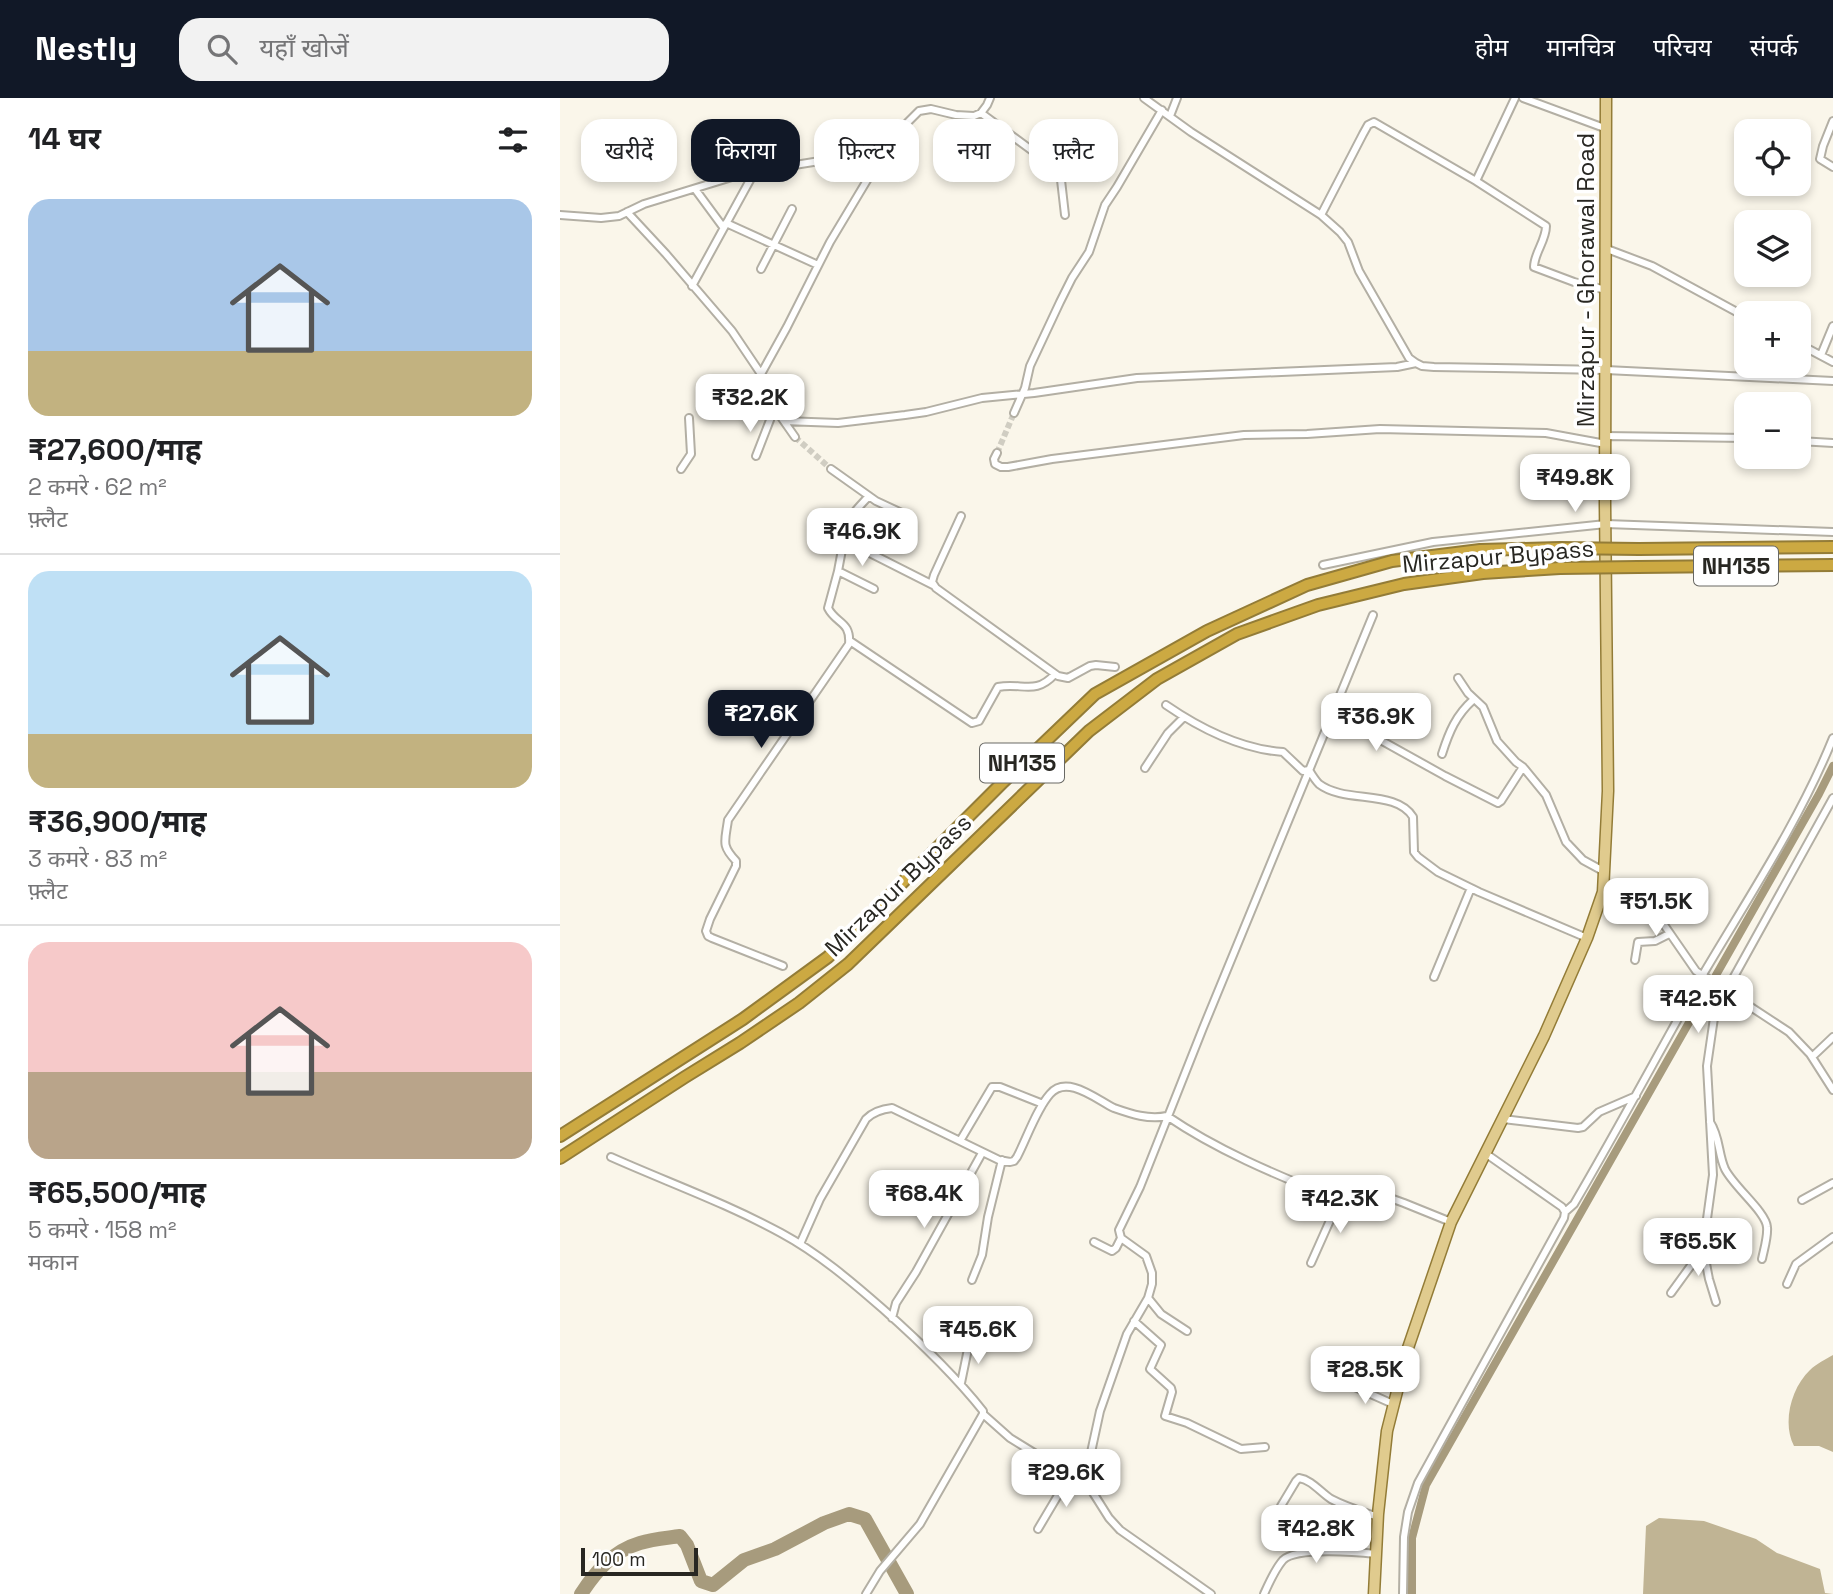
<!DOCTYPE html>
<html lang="hi">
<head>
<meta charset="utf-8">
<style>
  :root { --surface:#fff; --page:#f2f2f2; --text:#202124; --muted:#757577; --line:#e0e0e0; --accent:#111827 }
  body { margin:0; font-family:"Space Grotesk","Noto Sans Devanagari",sans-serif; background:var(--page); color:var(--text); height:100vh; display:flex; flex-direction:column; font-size:26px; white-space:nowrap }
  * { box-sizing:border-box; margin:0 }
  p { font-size:23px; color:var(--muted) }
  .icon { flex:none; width:38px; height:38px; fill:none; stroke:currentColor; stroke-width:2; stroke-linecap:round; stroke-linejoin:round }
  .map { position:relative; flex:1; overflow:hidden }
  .sheet { display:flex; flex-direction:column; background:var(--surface); width:560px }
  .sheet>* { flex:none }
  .guide { position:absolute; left:21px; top:21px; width:665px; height:63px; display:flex; gap:14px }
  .tools { position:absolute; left:1174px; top:21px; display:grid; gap:14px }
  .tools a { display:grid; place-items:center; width:77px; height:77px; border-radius:14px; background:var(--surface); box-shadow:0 4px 10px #0003; font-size:35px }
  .scale { position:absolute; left:21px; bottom:18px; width:117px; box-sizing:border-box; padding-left:7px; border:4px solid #282722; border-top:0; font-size:19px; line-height:24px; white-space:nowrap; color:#282722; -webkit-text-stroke:5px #fff; paint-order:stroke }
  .price { position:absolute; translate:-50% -60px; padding:0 16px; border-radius:14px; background:#fff; color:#222; font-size:23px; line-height:46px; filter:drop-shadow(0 2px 4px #0008) }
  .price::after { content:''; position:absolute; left:50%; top:42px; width:21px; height:16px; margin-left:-10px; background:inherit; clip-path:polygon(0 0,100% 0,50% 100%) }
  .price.current { background:var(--accent); color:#fff }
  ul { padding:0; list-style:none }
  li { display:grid; align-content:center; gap:14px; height:371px; padding:0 28px }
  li+li { border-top:2px solid var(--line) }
  li span { display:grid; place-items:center; height:217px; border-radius:21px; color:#555 }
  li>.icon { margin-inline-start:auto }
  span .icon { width:126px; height:126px; fill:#fffc; stroke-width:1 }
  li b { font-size:30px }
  h2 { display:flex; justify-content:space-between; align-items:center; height:84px; padding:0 28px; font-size:30px }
  .tag { padding:0 24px; border-radius:21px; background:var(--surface); box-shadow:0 4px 10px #0003; font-size:24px; line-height:63px }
  .tag.current { background:var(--accent); color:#fff }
  header { display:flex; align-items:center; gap:42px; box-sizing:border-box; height:98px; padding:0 35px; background:var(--accent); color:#fff }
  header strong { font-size:33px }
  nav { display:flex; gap:38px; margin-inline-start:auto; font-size:24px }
  .search { width:490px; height:63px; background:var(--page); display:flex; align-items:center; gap:18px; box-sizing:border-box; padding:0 24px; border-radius:21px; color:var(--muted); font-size:26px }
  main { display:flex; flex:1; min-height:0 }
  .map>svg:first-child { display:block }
  .forest { fill:#c0b494 }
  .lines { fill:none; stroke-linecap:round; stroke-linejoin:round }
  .canal { stroke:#a79b7d; stroke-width:8 }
  .river { stroke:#a79b7d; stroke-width:14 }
  .street-tunnel { stroke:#d0cdc2; stroke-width:6; stroke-dasharray:6 3; stroke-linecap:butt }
  .street-casing { stroke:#b3afa4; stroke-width:10 }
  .primary-casing { stroke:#937c37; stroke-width:13 }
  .highway-casing { stroke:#937c37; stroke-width:14 }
  .street { stroke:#fff; stroke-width:6 }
  .primary { stroke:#e0cb8e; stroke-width:10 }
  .highway { stroke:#cca942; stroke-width:10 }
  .highway-bridge-casing { stroke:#937c37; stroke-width:14; stroke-linecap:butt }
  .highway-bridge { stroke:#cca942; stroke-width:10 }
  .labels { text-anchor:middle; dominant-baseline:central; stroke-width:7; stroke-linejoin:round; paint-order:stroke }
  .shield { fill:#fff; stroke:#686864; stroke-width:2 }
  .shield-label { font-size:23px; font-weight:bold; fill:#282722 }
  .street-label { font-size:24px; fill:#282722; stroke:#fff }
</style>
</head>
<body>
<header>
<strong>Nestly</strong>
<div class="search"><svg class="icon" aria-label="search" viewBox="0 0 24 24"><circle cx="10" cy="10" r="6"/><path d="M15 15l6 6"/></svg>यहाँ खोजें</div>
<nav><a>होम</a><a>मानचित्र</a><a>परिचय</a><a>संपर्क</a></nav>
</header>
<main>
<section class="sheet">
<h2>14 घर<svg class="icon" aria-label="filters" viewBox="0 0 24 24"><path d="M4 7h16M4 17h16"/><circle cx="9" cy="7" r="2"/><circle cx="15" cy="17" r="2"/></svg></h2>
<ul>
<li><span style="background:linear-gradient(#a9c7e8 70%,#c2b280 0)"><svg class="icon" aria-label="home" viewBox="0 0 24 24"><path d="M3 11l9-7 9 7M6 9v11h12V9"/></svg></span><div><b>₹27,600/माह</b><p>2 कमरे · 62 m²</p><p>फ़्लैट</p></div></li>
<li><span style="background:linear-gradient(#bfe0f5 75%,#c2b280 0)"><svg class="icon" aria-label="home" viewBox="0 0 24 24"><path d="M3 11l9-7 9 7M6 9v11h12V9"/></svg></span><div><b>₹36,900/माह</b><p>3 कमरे · 83 m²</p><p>फ़्लैट</p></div></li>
<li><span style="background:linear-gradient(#f6c9c9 60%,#b9a48a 0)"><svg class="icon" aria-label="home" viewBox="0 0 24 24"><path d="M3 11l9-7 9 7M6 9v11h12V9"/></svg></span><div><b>₹65,500/माह</b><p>5 कमरे · 158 m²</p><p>मकान</p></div></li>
</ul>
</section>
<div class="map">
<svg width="1273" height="1496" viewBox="0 0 1273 1496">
  <rect width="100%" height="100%" fill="#faf6ea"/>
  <!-- forest -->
  <path class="forest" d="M1273,1257V1354L1259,1348H1234C1222,1325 1231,1290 1250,1272C1256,1266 1266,1261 1273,1257Z
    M1099,1420L1144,1423L1196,1441L1217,1455L1260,1471L1265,1495L1273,1496H1083L1086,1428Z"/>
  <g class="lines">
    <!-- canal -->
    <path class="canal" d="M852,1496V1440L866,1387L1259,696L1273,668"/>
    <!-- river -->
    <path class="river" d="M21,1496C36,1473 53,1453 80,1445C93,1441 107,1440 120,1438L127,1447L141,1483L153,1487L184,1462L215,1451L264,1425L289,1416L305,1421L347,1496"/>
    <!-- street-tunnel -->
    <path class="street-tunnel" d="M235,339L271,371
      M437,355L454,315"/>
    <!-- street casing -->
    <g class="street-casing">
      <path id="street" d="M584,0L631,34L761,117L780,134L788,144L799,173L849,260L856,265L862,268L874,269L1046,272L1273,283
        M955,0L916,83L986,128C986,143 974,155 974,169L1014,184L1046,192
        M963,0L1047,31
        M421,15L493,68L501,82L505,117
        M610,18L617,0
        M1273,23L1263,48L1260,61L1273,69
        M135,91L163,129
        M67,114L106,156L172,233L201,276L221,319L235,339
        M0,117L41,120L59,118L84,106L185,75L291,58L336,36L359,13L371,11L396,17L414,18L421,15L427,7L430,0
        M761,117L803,36L808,27L814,24L916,83
        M166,125L258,167
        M1047,151L1092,168L1186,219
        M201,171L232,111
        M132,188L195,73
        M1239,246L1273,264
        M1261,257L1273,228
        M201,276L227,229L270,144L315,69L321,54L322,43
        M454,315L465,290L470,268L500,204L512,180L529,154L545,107L557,89L602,12
        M224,323L278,325L345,317L366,314L422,300L474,295L577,280L837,269L856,265
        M1045,338L1186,340
        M1239,343L1273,345
        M437,355L434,361L435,366L441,369H448L492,361L684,337L747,336L820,331L986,335L1046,346
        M196,358L210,322
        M121,371L131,356L129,320
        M271,371L316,403L346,417L348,431L346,449
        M401,418L374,477L372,484L376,490L498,578L508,580L530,568L536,567L555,569
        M283,446L296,448L373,487
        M763,467L873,444L1046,426L1273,434
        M278,473L314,491
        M290,543L412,625L419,623L438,589C462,584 475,598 495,576
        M898,580L908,595L923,609L937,643L956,664L963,669L986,697L1006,744L1023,762L1045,774
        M606,607C641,631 680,651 723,654L743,673L749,672C752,677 755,682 759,686C785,706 836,691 853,719L854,754L858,759L878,774L919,794L1027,840
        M772,615L885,678L936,704L938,705L941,703L963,669
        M882,656C889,634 896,617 913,602
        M585,670L608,635L624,619
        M1043,794L1100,821L1136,873L1229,934L1250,956L1273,992
        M1075,862L1078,844L1095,843L1109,836
        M223,868L152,840L148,838L146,833L150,821L176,768V763C161,747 165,744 168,722L289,546C291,523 276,526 268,510L278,473L284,441L282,438C285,422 299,409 309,398
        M874,879L911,790
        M1252,959L1273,939
        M943,1021L1018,1030L1023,1029L1039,1014L1076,998
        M1150,1024C1160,1039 1158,1056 1165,1071C1174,1089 1206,1114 1207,1129C1208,1139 1204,1151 1202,1161
        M400,1043L432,989H440L483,1006
        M51,1059C107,1084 166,1105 221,1135C258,1155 291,1183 323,1211C359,1243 393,1275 423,1313V1316L450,1340L510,1377L525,1382L549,1420L560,1432L651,1496
        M1242,1102L1273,1085
        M1005,1114L1014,1106C1058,1031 1099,954 1142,878C1188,800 1239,724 1273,640
        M534,1144L552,1153L556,1150L561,1140
        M240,1146L260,1101L306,1021C313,1014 322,1011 332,1010L439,1062L450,1064L454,1063L457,1059C467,1040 476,1012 490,996C507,976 537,1002 554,1010C571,1016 589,1022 607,1018C657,1052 714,1076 769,1098L780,1100L788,1089L797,1088L844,1105L891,1124
        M751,1165L780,1100
        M412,1182L422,1157L428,1119L442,1062
        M1227,1186L1236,1166L1273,1139
        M1111,1195L1143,1151
        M588,1200L601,1216L627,1233
        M1156,1204L1149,1181L1143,1150L1153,1077L1147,968L1155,913L1273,700
        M332,1220L336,1205L356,1174L422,1055
        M574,1223L601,1247L590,1271L611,1290L612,1294L605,1318L627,1325L681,1351L705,1349
        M401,1285L409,1246
        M788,1286L833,1306
        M525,1382L540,1313L567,1236L588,1200L592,1186V1175L586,1158L561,1140L559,1132L580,1089L643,930L813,517
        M721,1408L736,1383L739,1380C752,1382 760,1394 771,1401C786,1409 803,1414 818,1419
        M478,1431L510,1377
        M306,1496L320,1473L360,1426L423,1316
        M704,1496C709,1485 715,1471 723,1462C736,1449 797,1454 816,1456
        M843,1496L844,1439L848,1414L858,1385L1004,1120L1005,1114L1002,1109L925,1055"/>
    </g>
    <!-- primary casing -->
    <g class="primary-casing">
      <path id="primary" d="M814,1496L818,1416L827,1333L848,1250L891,1124L984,938L1027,840L1043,794L1048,693L1045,406L1046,0"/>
    </g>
    <!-- highway casing -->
    <g class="highway-casing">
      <path id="highway" d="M1079,451L1273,449
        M1078,469L1273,467
        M0,1038L183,921L268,859L442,685L535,596L647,533L747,487L832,463L920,452L1000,450
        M0,1060L125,979L180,945L239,905L288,866L529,633L597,581L677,536L758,507L844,486L923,475L1000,470"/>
    </g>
    <!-- street -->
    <use href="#street" class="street"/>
    <!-- primary -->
    <use href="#primary" class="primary"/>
    <!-- highway -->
    <use href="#highway" class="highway"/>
    <!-- highway-bridge casing -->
    <g class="highway-bridge-casing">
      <path id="highway-bridge" d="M1000,450L1079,451
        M1000,470L1078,469"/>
    </g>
    <!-- highway-bridge -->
    <use href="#highway-bridge" class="highway-bridge"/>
  </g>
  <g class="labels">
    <!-- shield labels -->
    <g class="shield">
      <rect x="1134" y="448.5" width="84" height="39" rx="5"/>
      <rect x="420" y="645.5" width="84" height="39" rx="5"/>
    </g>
    <g class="shield-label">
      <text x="1176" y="468">NH135</text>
      <text x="462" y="665">NH135</text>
    </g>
    <!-- street labels -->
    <g class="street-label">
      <text transform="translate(1025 182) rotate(-90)">Mirzapur - Ghorawal Road</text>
      <text transform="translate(938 458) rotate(-5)">Mirzapur Bypass</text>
      <text transform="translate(338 787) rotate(-44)">Mirzapur Bypass</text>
    </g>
  </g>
</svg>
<div class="tools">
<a><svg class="icon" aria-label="locate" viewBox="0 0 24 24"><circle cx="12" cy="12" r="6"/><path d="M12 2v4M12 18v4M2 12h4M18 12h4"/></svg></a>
<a><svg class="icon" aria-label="layers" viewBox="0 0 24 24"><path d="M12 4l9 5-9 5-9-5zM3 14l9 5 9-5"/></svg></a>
<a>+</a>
<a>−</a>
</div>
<div class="scale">100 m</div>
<b class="price" style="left:190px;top:336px">₹32.2K</b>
<b class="price" style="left:1015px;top:416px">₹49.8K</b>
<b class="price" style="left:302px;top:470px">₹46.9K</b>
<b class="price current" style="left:201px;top:652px">₹27.6K</b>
<b class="price" style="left:816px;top:655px">₹36.9K</b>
<b class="price" style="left:1096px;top:840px">₹51.5K</b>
<b class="price" style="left:1138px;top:937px">₹42.5K</b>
<b class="price" style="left:364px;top:1132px">₹68.4K</b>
<b class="price" style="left:780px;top:1137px">₹42.3K</b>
<b class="price" style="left:1138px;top:1180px">₹65.5K</b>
<b class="price" style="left:418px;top:1268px">₹45.6K</b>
<b class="price" style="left:805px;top:1308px">₹28.5K</b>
<b class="price" style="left:506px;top:1411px">₹29.6K</b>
<b class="price" style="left:756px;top:1467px">₹42.8K</b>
<div class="guide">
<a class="tag">खरीदें</a>
<a class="tag current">किराया</a>
<a class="tag">फ़िल्टर</a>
<a class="tag">नया</a>
<a class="tag">फ़्लैट</a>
</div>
</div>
</main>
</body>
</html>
